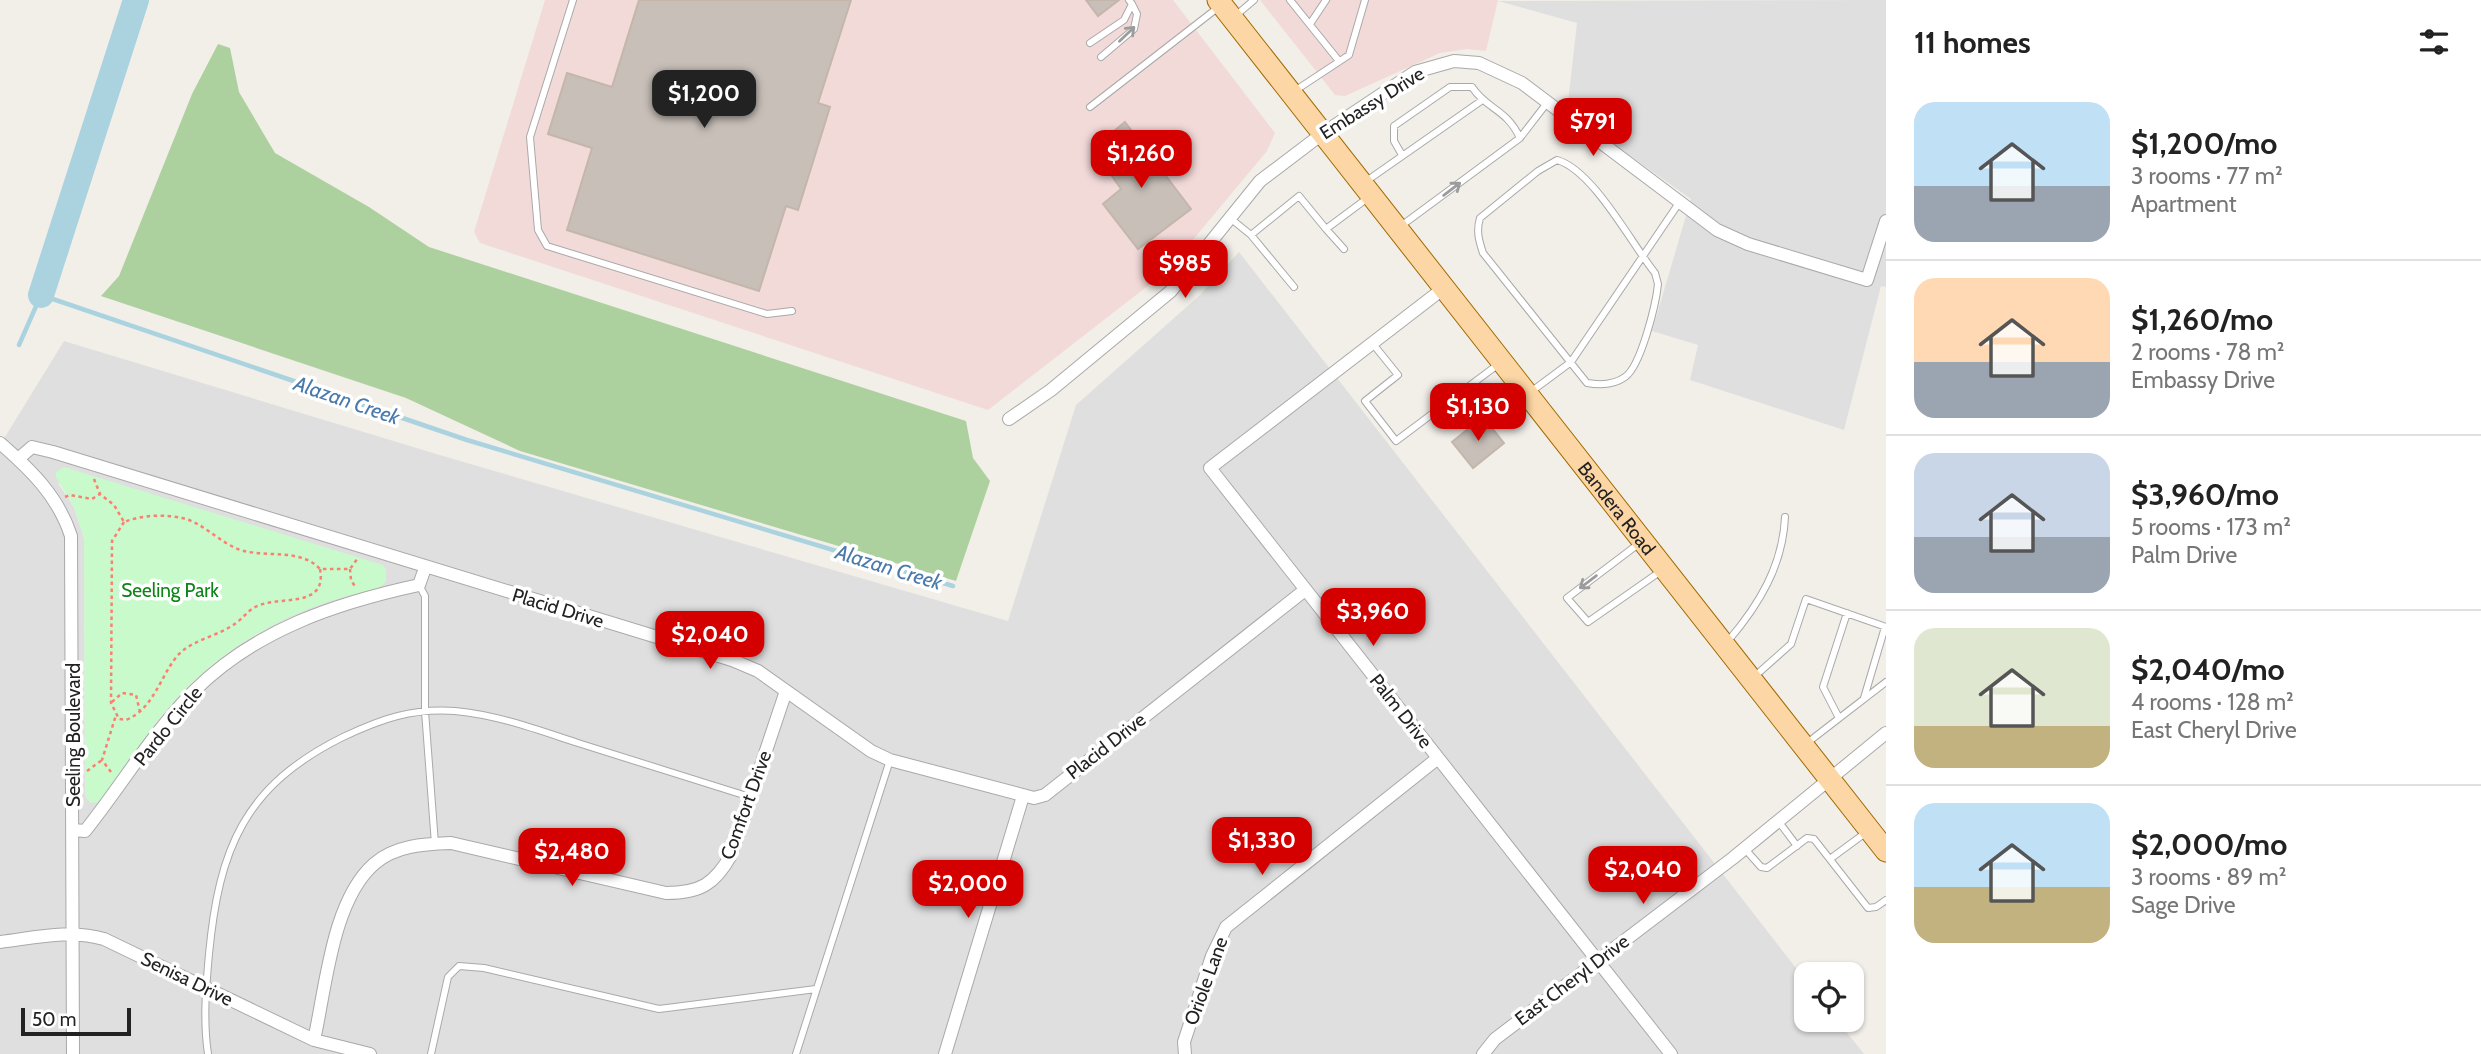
<!DOCTYPE html>
<html lang="en">
<head>
<meta charset="utf-8">
<style>
  :root { --surface:#fff; --page:#f6f6f6; --text:#222; --muted:#767676; --line:#e0e0e0; --accent:#d40000 }
  body { margin:0; font-family:Cabin,sans-serif; background:var(--page); color:var(--text); height:100vh; display:flex; flex-direction:column; font-size:26px; white-space:nowrap }
  * { box-sizing:border-box; margin:0 }
  p { font-size:23px; color:var(--muted) }
  .icon { flex:none; width:38px; height:38px; fill:none; stroke:currentColor; stroke-width:2; stroke-linecap:round; stroke-linejoin:round }
  .map { position:relative; flex:1; overflow:hidden }
  .drawer { display:flex; flex-direction:column; background:var(--surface); width:595px }
  .drawer>* { flex:none }
  .buttons { position:absolute; left:1794px; top:962px; display:grid; gap:14px }
  .buttons a { display:grid; place-items:center; width:70px; height:70px; border-radius:14px; background:var(--surface); box-shadow:0 2px 5px #0004; font-size:35px }
  .scale { position:absolute; left:21px; bottom:18px; width:110px; box-sizing:border-box; padding-left:7px; border:4px solid #222; border-top:0; font-size:19px; line-height:24px; white-space:nowrap; color:#222; -webkit-text-stroke:5px #fff; paint-order:stroke }
  .price { position:absolute; translate:-50% -60px; padding:0 16px; border-radius:14px; background:var(--accent); color:#fff; font-size:23px; line-height:46px; filter:drop-shadow(0 2px 4px #0008) }
  .price::after { content:''; position:absolute; left:50%; top:42px; width:21px; height:16px; margin-left:-10px; background:inherit; clip-path:polygon(0 0,100% 0,50% 100%) }
  .price.active { background:#222; color:#fff }
  ul { padding:0; list-style:none }
  li { display:flex; align-items:center; gap:21px; height:175px; padding:0 28px }
  li+li { border-top:2px solid var(--line) }
  li span { display:grid; place-items:center; flex:none; width:196px; height:140px; border-radius:21px; color:#555 }
  li>.icon { margin-inline-start:auto }
  span .icon { width:84px; height:84px; fill:#fffc; stroke-width:1 }
  li b { font-size:30px }
  h2 { display:flex; justify-content:space-between; align-items:center; height:84px; padding:0 28px; font-size:30px }
  main { display:flex; flex:1; min-height:0 }
  .map>svg:first-child { display:block }
  .residential { fill:#e0dfdf; fill-rule:evenodd }
  .commercial { fill:#f2dad9 }
  .forest { fill:#add19e }
  .park { fill:#c8facc }
  .lines { fill:none; stroke-linecap:round; stroke-linejoin:round }
  .stream { stroke:#aad3df; stroke-width:4.5 }
  .river { stroke:#aad3df; stroke-width:26 }
  .building { fill:#c7bfb8; stroke:#c4b6ab; stroke-width:2 }
  .service-casing { stroke:#a9a9a9; stroke-width:8 }
  .minor-casing { stroke:#a9a9a9; stroke-width:14 }
  .primary-casing { stroke:#a06b00; stroke-width:23 }
  .path { stroke:#fa8072; stroke-width:2.5; stroke-dasharray:3.5 3.5; stroke-linecap:butt }
  .service { stroke:#fff; stroke-width:6 }
  .minor { stroke:#fff; stroke-width:12 }
  .primary { stroke:#fcd6a4; stroke-width:21 }
  .oneway { stroke:#9c9c9c }
  .labels { text-anchor:middle; dominant-baseline:central; stroke-width:7; stroke-linejoin:round; paint-order:stroke }
  .street-label { font-size:19px; fill:#222; stroke:#fff }
  .park-label { font-size:19px; fill:#0c8416; stroke:#fff }
  .water-label { font-size:21px; font-style:italic; fill:#4a7aab; stroke:#fff }
</style>
</head>
<body>
<main>
<div class="map">
<svg width="1886" height="1054" viewBox="0 0 1886 1054">
  <rect width="100%" height="100%" fill="#f2efe9"/>
  <!-- residential -->
  <path class="residential" d="M1886,0V287L1881,286L1844,430L1690,380L1698,345L1652,331L1691,199L1567,111L1577,23L1498,1Z
    M1239,252L1806,981V1020H1837L1864,1054H0V445L64,341L443,456L1008,621L1076,405L1199,296ZM58,483L338,597L286,617L237,646L204,672L176,699L99,802L87,799L85,794L84,538L74,507Z"/>
  <!-- commercial -->
  <path class="commercial" d="M545,0H1173L1275,133L1267,151L1167,271L988,410L480,243L474,232Z
    M1260,0H1498L1486,51L1467,49L1440,53L1345,96L1335,95Z"/>
  <!-- forest -->
  <path class="forest" d="M218,44L230,48L239,92L275,153L369,207L429,247L966,421L973,458L990,481L956,581L520,451L406,398L101,296L119,276L192,94Z"/>
  <!-- park -->
  <path class="park" d="M64,467L383,565L386,570V582L377,589C301,604 230,640 177,698C148,729 125,768 99,802L90,803L85,794L84,538L74,507L56,477V472Z"/>
  <g class="lines">
    <!-- stream -->
    <path class="stream" d="M19,345L41,295L467,440L953,586"/>
    <!-- river -->
    <path class="river" d="M41,295L136,0"/>
  </g>
  <!-- building -->
  <path class="building" d="M639,0H851L818,103L830,107L798,210L786,206L759,291L567,230L592,148L548,134L567,73L612,87Z
    M1086,0H1119L1098,16Z
    M1125,122L1191,209L1138,249L1103,204L1121,189L1107,169L1120,159L1103,140Z
    M1483,417L1504,443L1473,468L1452,442Z"/>
  <g class="lines">
    <!-- service casing -->
    <g class="service-casing">
      <path id="service" d="M573,0L530,137L538,230L547,246L767,314L792,311
        M1290,0L1339,61
        M1234,17L1254,0
        M1310,24L1326,0
        M1090,43L1124,20L1132,4L1129,0
        M1101,57L1134,29L1137,14L1132,4
        M1293,92L1349,55L1365,0
        M1090,107L1220,6
        M1402,155L1394,141V126L1450,87H1472C1487,110 1506,108 1520,138
        M1557,160C1593,170 1631,243 1655,273L1658,284C1656,304 1641,366 1625,377C1614,385 1599,385 1587,383L1483,253C1479,241 1476,231 1480,218L1538,171Z
        M1365,182L1481,101
        M1230,218L1251,235
        M1401,226L1520,138L1547,103
        M1326,229L1344,249
        M1294,287L1251,235L1299,196L1326,229L1369,197
        M1373,344L1398,375L1365,401L1396,441L1500,363
        M1532,391L1571,362L1679,203
        M1641,542L1567,598L1588,622L1661,571
        M419,585L425,596V711L435,844
        M1728,641C1759,605 1783,565 1785,517
        M1755,676L1791,644L1806,599L1886,627
        M1864,698L1885,627
        M1839,718L1823,687L1847,613
        M1807,743L1886,682
        M1779,822L1797,846
        M1745,849L1761,867L1767,868L1807,838L1814,839L1868,908L1876,907L1886,900
        M1830,859L1868,831
        M208,1054C203,1020 206,987 209,954C219,849 244,786 343,737C381,719 412,708 455,711C498,715 538,730 578,743C635,761 693,779 750,797
        M431,1054L448,977L459,966L484,968L659,1009L816,989
        M796,1054L890,760"/>
    </g>
    <!-- minor casing -->
    <g class="minor-casing">
      <path id="minor" d="M1444,288L1210,468L1671,1054
        M1009,419L1051,390L1171,291L1260,181L1322,134L1415,72L1454,61L1479,63L1522,83L1717,230L1748,244L1867,280L1886,221
        M0,443C31,470 58,496 71,536L73,1054
        M18,459L32,447L53,452L732,660L758,671L871,751L890,760L1034,798L1045,795L1305,590
        M73,830L85,831C121,786 153,732 194,691C255,630 336,603 419,585L425,568
        M0,942C34,938 70,929 104,939L314,1040L370,1054
        M314,1040C326,987 332,901 374,864C395,845 425,844 451,843L666,893C700,893 715,884 731,855L786,691
        M945,1054L1023,796
        M1185,1054L1184,1042L1212,956L1226,927L1438,758
        M1483,1054L1495,1039L1733,858L1886,733"/>
    </g>
    <!-- primary casing -->
    <g class="primary-casing">
      <g id="primary">
        <path id="s1" d="M1218,0L1886,851"/>
      </g>
    </g>
    <!-- path -->
    <path class="path" d="M94,479L100,494L114,505L124,522C142,515 164,514 182,518C205,523 221,545 244,551C269,557 302,549 320,569H350L358,558
      M65,497L70,495L92,499L100,494
      M124,522L112,541L111,703L119,719L126,720C155,708 160,675 179,654C194,639 219,636 236,623C242,619 246,613 252,609C273,593 328,612 320,569
      M350,569L351,580L356,588
      M112,702L122,693L136,695L140,712
      M87,771L102,760
      M111,772L102,760L116,715"/>
    <!-- service -->
    <use href="#service" class="service"/>
    <!-- minor -->
    <use href="#minor" class="minor"/>
    <!-- primary -->
    <use href="#primary" class="primary"/>
  </g>
  <!-- one-way arrows -->
  <defs><path id="oneway-shaft" d="M-6 0H5M1.5-3L5.5 0L1.5 3" fill="none" stroke-width="1.6" stroke-linecap="round" stroke-linejoin="round" transform="scale(1.75)"/></defs>
  <g class="oneway">
    <use href="#oneway-shaft" transform="translate(1127 34) rotate(-44)"/>
    <use href="#oneway-shaft" transform="translate(1452 189) rotate(-37)"/>
    <use href="#oneway-shaft" transform="translate(1588 582) rotate(143)"/>
  </g>
  <g class="labels">
    <!-- street labels -->
    <g class="street-label">
      <text transform="translate(1372 103) rotate(-32)">Embassy Drive</text>
      <text stroke="none"><textPath href="#s1" startOffset="646">Bandera Road</textPath></text>
      <text transform="translate(558 608) rotate(17)">Placid Drive</text>
      <text transform="translate(1401 711) rotate(52)">Palm Drive</text>
      <text transform="translate(168 726) rotate(-51)">Pardo Circle</text>
      <text transform="translate(73 735) rotate(-90)">Seeling Boulevard</text>
      <text transform="translate(1106 746) rotate(-38)">Placid Drive</text>
      <text transform="translate(746 805) rotate(-70)">Comfort Drive</text>
      <text transform="translate(187 979) rotate(26)">Senisa Drive</text>
      <text transform="translate(1572 980) rotate(-37)">East Cheryl Drive</text>
      <text transform="translate(1206 981) rotate(-70)">Oriole Lane</text>
    </g>
    <!-- park labels -->
    <g class="park-label">
      <text x="170" y="590">Seeling Park</text>
    </g>
    <!-- water labels -->
    <g class="water-label">
      <text transform="translate(347 400) rotate(19)">Alazan Creek</text>
      <text transform="translate(889 567) rotate(17)">Alazan Creek</text>
    </g>
  </g>
</svg>
<div class="buttons">
<a><svg class="icon" aria-label="locate" viewBox="0 0 24 24"><circle cx="12" cy="12" r="6"/><path d="M12 2v4M12 18v4M2 12h4M18 12h4"/></svg></a>
</div>
<div class="scale">50 m</div>
<b class="price active" style="left:704px;top:130px">$1,200</b>
<b class="price" style="left:1593px;top:158px">$791</b>
<b class="price" style="left:1141px;top:190px">$1,260</b>
<b class="price" style="left:1185px;top:300px">$985</b>
<b class="price" style="left:1478px;top:443px">$1,130</b>
<b class="price" style="left:1373px;top:648px">$3,960</b>
<b class="price" style="left:710px;top:671px">$2,040</b>
<b class="price" style="left:1262px;top:877px">$1,330</b>
<b class="price" style="left:572px;top:888px">$2,480</b>
<b class="price" style="left:1643px;top:906px">$2,040</b>
<b class="price" style="left:968px;top:920px">$2,000</b>
</div>
<section class="drawer">
<h2>11 homes<svg class="icon" aria-label="filters" viewBox="0 0 24 24"><path d="M4 7h16M4 17h16"/><circle cx="9" cy="7" r="2"/><circle cx="15" cy="17" r="2"/></svg></h2>
<ul>
<li><span style="background:linear-gradient(#bfe0f5 60%,#9aa5b1 0)"><svg class="icon" aria-label="home" viewBox="0 0 24 24"><path d="M3 11l9-7 9 7M6 9v11h12V9"/></svg></span><div><b>$1,200/mo</b><p>3 rooms · 77 m²</p><p>Apartment</p></div></li>
<li><span style="background:linear-gradient(#ffd9b3 60%,#9aa5b1 0)"><svg class="icon" aria-label="home" viewBox="0 0 24 24"><path d="M3 11l9-7 9 7M6 9v11h12V9"/></svg></span><div><b>$1,260/mo</b><p>2 rooms · 78 m²</p><p>Embassy Drive</p></div></li>
<li><span style="background:linear-gradient(#c9d6e8 60%,#9aa5b1 0)"><svg class="icon" aria-label="home" viewBox="0 0 24 24"><path d="M3 11l9-7 9 7M6 9v11h12V9"/></svg></span><div><b>$3,960/mo</b><p>5 rooms · 173 m²</p><p>Palm Drive</p></div></li>
<li><span style="background:linear-gradient(#dfe7d0 70%,#c2b280 0)"><svg class="icon" aria-label="home" viewBox="0 0 24 24"><path d="M3 11l9-7 9 7M6 9v11h12V9"/></svg></span><div><b>$2,040/mo</b><p>4 rooms · 128 m²</p><p>East Cheryl Drive</p></div></li>
<li><span style="background:linear-gradient(#bfe0f5 60%,#c2b280 0)"><svg class="icon" aria-label="home" viewBox="0 0 24 24"><path d="M3 11l9-7 9 7M6 9v11h12V9"/></svg></span><div><b>$2,000/mo</b><p>3 rooms · 89 m²</p><p>Sage Drive</p></div></li>
</ul>
</section>
</main>
</body>
</html>
